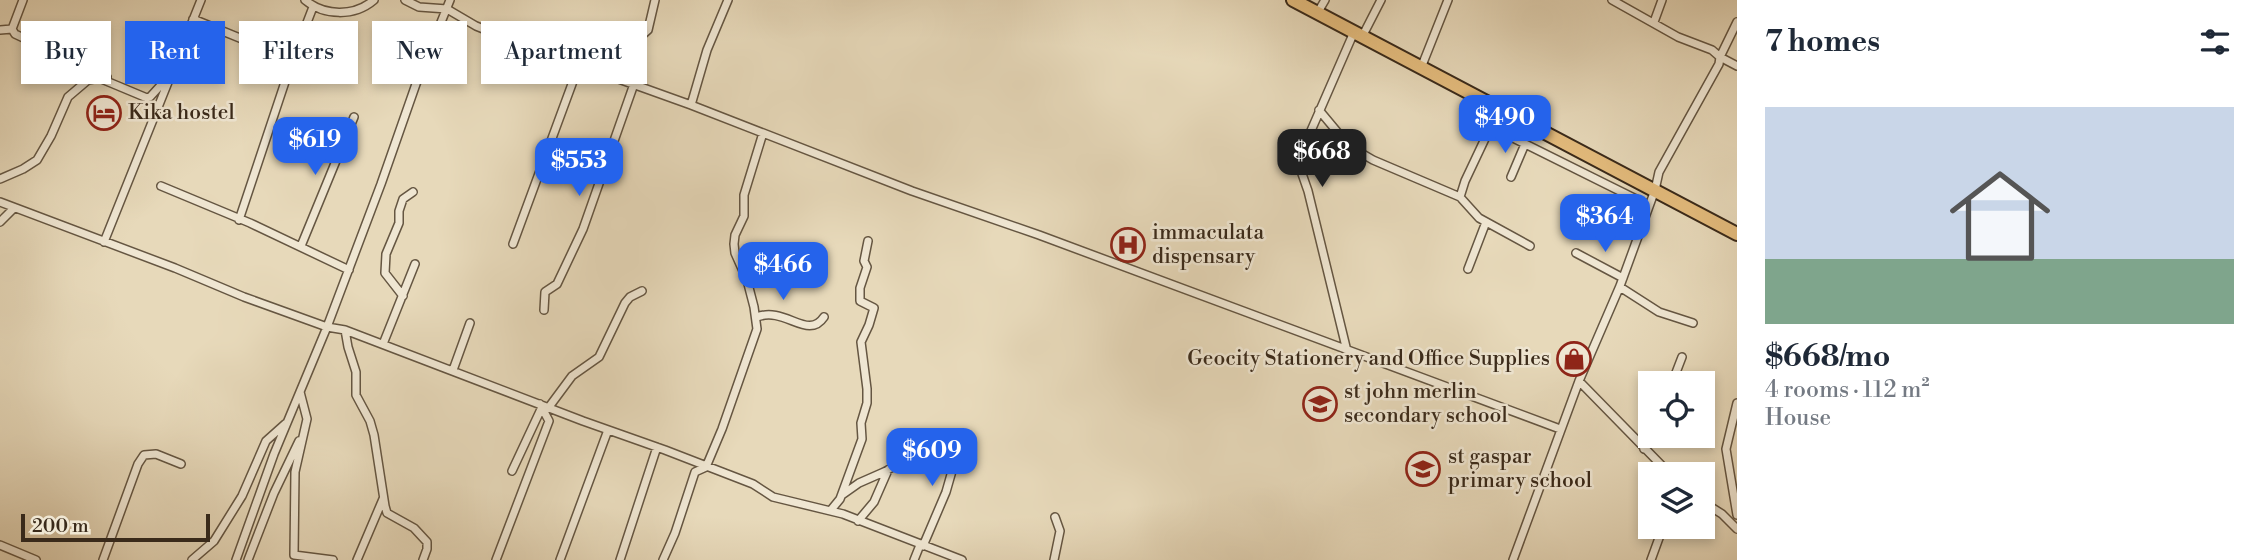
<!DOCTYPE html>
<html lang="en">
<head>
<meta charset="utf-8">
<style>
  :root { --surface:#fff; --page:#f2f2f3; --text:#1f2937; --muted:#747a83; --accent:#2563eb }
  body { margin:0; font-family:"Libre Bodoni",serif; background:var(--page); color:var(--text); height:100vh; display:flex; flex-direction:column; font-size:26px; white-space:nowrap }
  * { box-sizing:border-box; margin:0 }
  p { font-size:23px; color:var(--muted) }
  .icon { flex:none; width:38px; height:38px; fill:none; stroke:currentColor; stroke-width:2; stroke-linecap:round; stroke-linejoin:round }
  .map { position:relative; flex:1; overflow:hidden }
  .side { display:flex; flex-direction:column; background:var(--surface); width:525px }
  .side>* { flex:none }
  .hud { position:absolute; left:21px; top:21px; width:665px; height:63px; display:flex; gap:14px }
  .controls { position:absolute; left:1638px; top:371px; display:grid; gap:14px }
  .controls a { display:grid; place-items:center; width:77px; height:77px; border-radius:0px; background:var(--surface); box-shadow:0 4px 10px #0003; font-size:35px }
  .scale { position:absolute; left:21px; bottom:18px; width:189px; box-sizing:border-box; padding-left:7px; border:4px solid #3a2a1a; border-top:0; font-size:19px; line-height:24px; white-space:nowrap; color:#3a2a1a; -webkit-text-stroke:5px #efe6d2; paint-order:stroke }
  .price { position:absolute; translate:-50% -60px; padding:0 16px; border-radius:14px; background:var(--accent); color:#fff; font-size:23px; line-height:46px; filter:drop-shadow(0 2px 4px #0008) }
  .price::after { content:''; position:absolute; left:50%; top:42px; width:21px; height:16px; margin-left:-10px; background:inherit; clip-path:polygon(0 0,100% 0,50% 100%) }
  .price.selected { background:#222; color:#fff }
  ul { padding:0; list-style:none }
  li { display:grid; align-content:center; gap:14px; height:371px; padding:0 28px }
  li span { display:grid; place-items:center; height:217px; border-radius:0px; color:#555 }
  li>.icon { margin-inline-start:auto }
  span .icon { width:126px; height:126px; fill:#fffc; stroke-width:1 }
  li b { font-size:30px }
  h2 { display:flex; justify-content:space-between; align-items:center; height:84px; padding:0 28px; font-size:30px }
  .tag { padding:0 24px; border-radius:0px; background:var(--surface); box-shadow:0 4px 10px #0003; font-size:24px; line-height:63px }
  .tag.selected { background:var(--accent); color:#fff }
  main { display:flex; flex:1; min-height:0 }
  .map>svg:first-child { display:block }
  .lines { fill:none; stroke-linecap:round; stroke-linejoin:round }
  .minor-casing { stroke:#655642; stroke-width:10 }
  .trunk-casing { stroke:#3a2a1a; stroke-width:16 }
  .minor { stroke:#efe6d2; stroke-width:7 }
  .trunk { stroke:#e4bc7d; stroke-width:12 }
  .labels { text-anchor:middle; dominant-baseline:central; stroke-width:5; stroke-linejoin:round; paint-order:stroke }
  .poi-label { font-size:21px; fill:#3a2a1a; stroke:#efe6d2; text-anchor:start }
</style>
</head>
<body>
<main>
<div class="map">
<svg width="1737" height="560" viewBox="0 0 1737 560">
  <rect width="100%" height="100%" fill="#e7d9ba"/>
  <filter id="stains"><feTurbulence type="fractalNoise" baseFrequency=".00286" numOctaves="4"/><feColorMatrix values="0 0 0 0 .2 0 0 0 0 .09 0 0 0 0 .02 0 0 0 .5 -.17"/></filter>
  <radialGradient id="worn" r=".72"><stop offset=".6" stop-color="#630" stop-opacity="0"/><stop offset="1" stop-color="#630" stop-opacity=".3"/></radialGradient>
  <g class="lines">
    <!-- minor casing -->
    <g class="minor-casing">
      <path id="minor" d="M23,0L12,29L15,34L107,77
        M305,0C324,16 354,17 374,0
        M405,0L419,7L447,9L476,26L521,44L691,105L912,191L1039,235L1560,429
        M1318,12L1325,0
        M193,19L284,56L296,53
        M1654,22L1662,0
        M1737,22L1720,57L1737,66
        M0,30L12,29
        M1362,37L1381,0
        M1421,68L1448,0
        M613,77L621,66L628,48L648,30L655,0
        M691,105L707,50L728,0
        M1499,109L1465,181L1460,197L1479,218L1530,246
        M1319,110L1349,146L1373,160L1460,197
        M1491,127L1648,205
        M1511,177L1525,144
        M0,179L23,169L37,160L51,136L68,97L88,80L99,78L147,98L150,97L171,74
        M161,186L250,223L349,270
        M0,202L175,268L244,297L327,327L345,330L583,421L665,450L753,484L773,497L843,514L962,560
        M239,220L291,64L313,7
        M0,222L14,208
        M104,242L201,0
        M513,244L579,65
        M301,246L354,117
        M1576,253L1623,278
        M1468,269L1486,222
        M1620,287L1659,312L1693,323
        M403,296L385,273L386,254L399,223V211L403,199L413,192
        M544,310L545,292L557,284L583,229L634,84
        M757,317C785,306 808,341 824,317
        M345,330L348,347L356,372V395L370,421L374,435L385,506L387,513L414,528L427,542V549L423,560
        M383,344L415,264
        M1347,351L1308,191L1300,168L1301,160L1310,133L1354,32
        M453,370L470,323
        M1579,381L1670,474
        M1672,383L1682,357
        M300,392L307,419L295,472L294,555L333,560
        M1737,403L1726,449L1737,515
        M549,407L572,376L599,357L625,303L630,297L642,291
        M1644,449L1650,434
        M512,471L541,409
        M842,495L859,483L884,472L941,440L962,436L946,492L923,546
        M1703,502L1722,514L1737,529
        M831,510L840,499L862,439L861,423L867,403V389L861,342L869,325L874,308L860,301V288L867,267L864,261L868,241
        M858,521L874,502L888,470
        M0,545L36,560
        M103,560L138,464L144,455L156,454L181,464
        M192,560L214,541L242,496L266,441L285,424
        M236,560L274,454L327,327L381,184L416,84L450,0
        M248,560L274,493L299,441
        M357,560L383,499
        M496,560L549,421L540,404
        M560,560L608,430
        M620,560L657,447
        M663,560L675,533L695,472L706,467L722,429L757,329L754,307L747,280L735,253L734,244L735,235L744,216V195L763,133
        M914,560L920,545
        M1054,560L1060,531L1055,517
        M1513,560L1579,381L1620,286L1655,190L1659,172L1719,64L1720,57L1712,50L1678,37L1612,0
        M1651,560L1663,527"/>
    </g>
    <!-- trunk casing -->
    <g class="trunk-casing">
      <path id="trunk" d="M1293,0L1737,234"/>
    </g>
    <!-- minor -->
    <use href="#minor" class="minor"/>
    <!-- trunk -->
    <use href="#trunk" class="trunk"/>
  </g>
  <!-- icons -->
  <defs>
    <g id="hotel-ring" transform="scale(1.75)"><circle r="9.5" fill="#efe6d2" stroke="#8f2418" stroke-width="1.5"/><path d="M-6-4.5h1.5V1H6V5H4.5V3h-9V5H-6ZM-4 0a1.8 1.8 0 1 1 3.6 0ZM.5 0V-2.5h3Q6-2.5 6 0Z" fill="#8f2418"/></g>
    <g id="hospital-ring" transform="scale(1.75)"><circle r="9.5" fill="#efe6d2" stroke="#8f2418" stroke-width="1.5"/><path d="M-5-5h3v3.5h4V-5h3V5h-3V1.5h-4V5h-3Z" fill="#8f2418"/></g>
    <g id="shop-ring" transform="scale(1.75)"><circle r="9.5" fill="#efe6d2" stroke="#8f2418" stroke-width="1.5"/><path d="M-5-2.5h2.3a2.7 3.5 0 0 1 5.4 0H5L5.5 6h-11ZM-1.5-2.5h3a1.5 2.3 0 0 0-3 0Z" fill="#8f2418"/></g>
    <g id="school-ring" transform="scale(1.75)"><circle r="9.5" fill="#efe6d2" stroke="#8f2418" stroke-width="1.5"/><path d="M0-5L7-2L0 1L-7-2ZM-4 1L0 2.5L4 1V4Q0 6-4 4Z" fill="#8f2418"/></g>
  </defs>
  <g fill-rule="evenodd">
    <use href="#hotel-ring" x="104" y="113"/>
    <use href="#hospital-ring" x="1128" y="245"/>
    <use href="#shop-ring" x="1574" y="359"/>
    <use href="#school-ring" x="1320" y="404"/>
    <use href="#school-ring" x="1423" y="469"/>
  </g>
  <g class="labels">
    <!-- poi labels -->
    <g class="poi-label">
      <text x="128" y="113">Kika hostel</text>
      <text x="1152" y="233">immaculata<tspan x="1152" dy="24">dispensary</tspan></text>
      <text x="1550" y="359" text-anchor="end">Geocity Stationery and Office Supplies</text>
      <text x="1344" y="392">st john merlin<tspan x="1344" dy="24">secondary school</tspan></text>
      <text x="1448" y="457">st gaspar<tspan x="1448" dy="24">primary school</tspan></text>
    </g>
  </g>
  <rect width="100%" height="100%" filter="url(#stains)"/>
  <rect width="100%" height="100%" fill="url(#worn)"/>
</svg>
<div class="controls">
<a><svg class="icon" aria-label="locate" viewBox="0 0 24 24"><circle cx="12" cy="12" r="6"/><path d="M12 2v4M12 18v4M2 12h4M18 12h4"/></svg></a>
<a><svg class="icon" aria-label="layers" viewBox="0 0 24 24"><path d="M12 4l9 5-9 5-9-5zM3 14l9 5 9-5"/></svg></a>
</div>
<div class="scale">200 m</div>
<b class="price" style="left:1505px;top:155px">$490</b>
<b class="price" style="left:315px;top:177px">$619</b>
<b class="price selected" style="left:1322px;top:189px">$668</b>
<b class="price" style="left:579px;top:198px">$553</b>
<b class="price" style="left:1605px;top:254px">$364</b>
<b class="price" style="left:783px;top:302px">$466</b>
<b class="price" style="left:932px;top:488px">$609</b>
<div class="hud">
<a class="tag">Buy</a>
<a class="tag selected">Rent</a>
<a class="tag">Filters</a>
<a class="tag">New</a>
<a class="tag">Apartment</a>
</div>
</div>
<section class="side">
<h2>7 homes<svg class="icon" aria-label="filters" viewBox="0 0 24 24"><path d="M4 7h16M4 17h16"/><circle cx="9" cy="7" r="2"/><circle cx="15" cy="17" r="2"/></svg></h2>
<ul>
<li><span style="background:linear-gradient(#c9d6e8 70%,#7fa58c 0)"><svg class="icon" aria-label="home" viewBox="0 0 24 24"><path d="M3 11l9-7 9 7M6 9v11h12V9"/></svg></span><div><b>$668/mo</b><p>4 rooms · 112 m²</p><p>House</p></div></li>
</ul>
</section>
</main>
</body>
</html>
